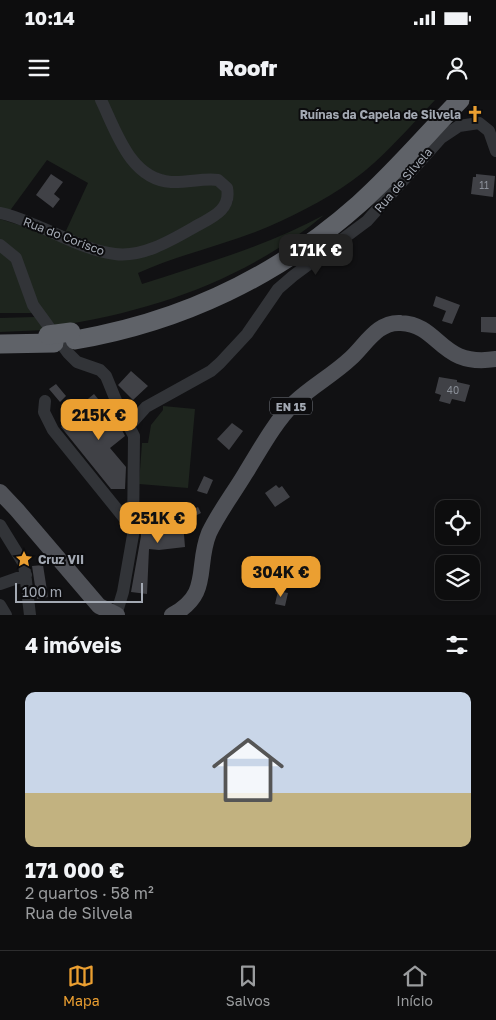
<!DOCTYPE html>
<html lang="pt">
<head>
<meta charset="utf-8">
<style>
  :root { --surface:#0d0d0e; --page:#161617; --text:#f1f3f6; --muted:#9a9c9e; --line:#2d2d2e; --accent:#eb9f31 }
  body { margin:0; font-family:"Golos Text",sans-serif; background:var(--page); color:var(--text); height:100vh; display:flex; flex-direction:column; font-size:19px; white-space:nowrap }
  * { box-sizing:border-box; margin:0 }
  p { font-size:16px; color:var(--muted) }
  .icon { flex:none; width:28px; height:28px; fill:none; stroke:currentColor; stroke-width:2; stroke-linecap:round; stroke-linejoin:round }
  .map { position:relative; height:515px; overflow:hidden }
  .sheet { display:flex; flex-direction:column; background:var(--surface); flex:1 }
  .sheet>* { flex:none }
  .tools { position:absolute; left:435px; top:400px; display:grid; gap:10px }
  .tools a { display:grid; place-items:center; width:45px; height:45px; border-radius:10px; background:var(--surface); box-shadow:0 2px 8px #0003,0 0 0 1px var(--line); font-size:25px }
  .scale { position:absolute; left:15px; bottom:12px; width:128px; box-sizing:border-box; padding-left:5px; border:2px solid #a3a9b3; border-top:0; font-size:14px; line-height:18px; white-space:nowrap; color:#a3a9b3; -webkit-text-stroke:4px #0c0c0e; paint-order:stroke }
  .price { position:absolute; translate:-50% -42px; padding:0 11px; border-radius:10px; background:var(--accent); color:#111; font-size:16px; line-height:32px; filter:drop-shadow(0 1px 2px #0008) }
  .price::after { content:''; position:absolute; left:50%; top:30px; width:15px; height:11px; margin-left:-8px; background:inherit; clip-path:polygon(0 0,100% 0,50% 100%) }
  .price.on { background:#222; color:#fff }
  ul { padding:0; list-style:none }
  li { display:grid; align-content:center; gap:10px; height:265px; padding:0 25px }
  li+li { border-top:1px solid var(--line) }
  li span { display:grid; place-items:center; height:155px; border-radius:10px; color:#555 }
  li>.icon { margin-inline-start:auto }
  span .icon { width:90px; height:90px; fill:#fffc; stroke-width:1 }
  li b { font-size:21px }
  h2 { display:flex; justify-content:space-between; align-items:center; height:60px; padding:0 25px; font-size:21px }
  .status { display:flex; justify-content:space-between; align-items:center; height:35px; padding:0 25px; background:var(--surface); direction:ltr }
  .status svg { height:14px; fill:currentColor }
  header { display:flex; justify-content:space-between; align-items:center; height:65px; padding:0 25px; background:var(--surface); font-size:22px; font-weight:800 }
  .tabs { display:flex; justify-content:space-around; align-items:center; height:70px; border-top:1px solid var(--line); background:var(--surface); font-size:14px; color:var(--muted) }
  .tabs a { display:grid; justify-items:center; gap:2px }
  .tabs .on { color:var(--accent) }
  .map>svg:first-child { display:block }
  .green { fill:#1e251e }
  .building { fill:#404146 }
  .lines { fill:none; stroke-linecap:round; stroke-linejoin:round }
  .minor { stroke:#323438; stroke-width:12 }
  .major { stroke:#4f5157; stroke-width:16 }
  .highway { stroke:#5f6268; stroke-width:19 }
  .highway-bridge { stroke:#5f6268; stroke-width:19 }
  .labels { text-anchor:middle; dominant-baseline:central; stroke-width:4; stroke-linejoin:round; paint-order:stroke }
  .number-label { font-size:10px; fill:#8a8f98 }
  .shield { fill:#0c0c0e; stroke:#767a82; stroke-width:1 }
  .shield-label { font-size:11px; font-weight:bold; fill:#a3a9b3 }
  .poi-label { font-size:12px; font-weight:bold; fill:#a3a9b3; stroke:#0c0c0e; text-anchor:end }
  .street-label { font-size:12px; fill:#a3a9b3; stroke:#0c0c0e }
</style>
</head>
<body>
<div class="status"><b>10:14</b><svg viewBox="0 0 49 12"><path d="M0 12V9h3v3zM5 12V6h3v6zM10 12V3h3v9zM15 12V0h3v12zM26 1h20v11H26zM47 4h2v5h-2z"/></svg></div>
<header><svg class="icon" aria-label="menu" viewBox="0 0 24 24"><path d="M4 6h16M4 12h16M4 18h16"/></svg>Roofr<svg class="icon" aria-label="person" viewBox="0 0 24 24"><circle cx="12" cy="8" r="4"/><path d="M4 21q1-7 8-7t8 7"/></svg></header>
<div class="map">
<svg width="496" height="515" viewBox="0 0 496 515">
  <rect width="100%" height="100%" fill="#111113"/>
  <!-- green -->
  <path class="green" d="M0,0H97L137,72L217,84L224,92L217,110L141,149L116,151L65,133L88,83L47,60L9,112L0,110Z
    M105,0H435C415,21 396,43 374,63C348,87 313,106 281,121C235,143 184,152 138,173L142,184C204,164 266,146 324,115C247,179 154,211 56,226L44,213L0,141V119L124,158L227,112L233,101L232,88C204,83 155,81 136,58C125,45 113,16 105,0Z
    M0,151L11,161L32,213H0Z
    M35,217L45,230L0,232V218Z
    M163,306L195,309L188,388L139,384L142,343H148L151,325L163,310Z"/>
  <!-- building -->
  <path class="building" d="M51,74L63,82L54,94L60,99L53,108L36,95Z
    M476,74L495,76L493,97L471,94L473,77H476Z
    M436,196L460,205L452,224L442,221L446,211L433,206Z
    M481,217H496V233L481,232Z
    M131,271L148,286L133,300L118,285Z
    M439,277L457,280V282L470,285L465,302L452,299L450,304L439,301L441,295L435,293Z
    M56,284L66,296L60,302L49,289Z
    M94,294L120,326L125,336L110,348L126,367L125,389H111L61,327L86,307L83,303Z
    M232,323L243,331L229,350L217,339Z
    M204,376L213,380L207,394L197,391Z
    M276,385L279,388L282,386L290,397L275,407L265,393Z
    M198,407L201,413L183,422L185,447L159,450L149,449L147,494L131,492L141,436V421L182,415Z
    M43,465L48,497L37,499L32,466Z
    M278,491L288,493L285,506L275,504Z"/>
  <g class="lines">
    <!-- minor -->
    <path class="minor" d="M0,113C16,116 31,124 47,130C68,139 91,151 115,154C144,158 175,138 200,124C215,116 231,108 227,88L218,80C203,78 187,83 171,82C130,79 116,31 101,0
      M0,145L16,158L33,205L68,253L77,262L100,270L106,276L117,303L134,336L133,435L123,492L116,515
      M45,301L44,312L53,330L133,429
      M129,326L146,307L211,271L220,263L247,234L278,189L293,176L367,121L441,38L459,26L479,23L489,31L496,51
      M0,425L24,464L30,515
      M0,484L26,475
      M0,505L6,515"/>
    <!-- major -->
    <path class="major" d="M0,392L17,410L99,506L117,515
      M172,515C212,494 195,467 209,433C219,412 233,394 245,374C260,350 274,323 294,303C312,286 333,275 351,258C366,244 378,221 401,223C441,225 439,268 496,259"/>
    <!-- highway -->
    <path class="highway" d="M75,240C181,222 278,176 359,104C394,73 427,34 460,0
      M0,244L54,243"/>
    <!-- highway-bridge -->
    <path class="highway-bridge" d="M48,235L71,232"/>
  </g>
  <!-- icons -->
  <defs>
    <g id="church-bare" transform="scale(1.35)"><path d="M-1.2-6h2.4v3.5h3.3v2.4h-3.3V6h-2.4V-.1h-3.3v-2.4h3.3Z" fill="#eb9f31" stroke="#0c0c0e" stroke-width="2.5" paint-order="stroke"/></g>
    <g id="sight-bare" transform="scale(1.35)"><path d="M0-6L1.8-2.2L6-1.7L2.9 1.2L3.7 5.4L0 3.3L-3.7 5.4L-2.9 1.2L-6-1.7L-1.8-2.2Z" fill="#eb9f31" stroke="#0c0c0e" stroke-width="2.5" paint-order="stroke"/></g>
  </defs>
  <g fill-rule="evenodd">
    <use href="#church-bare" x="475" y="14"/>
    <use href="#sight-bare" x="24" y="459"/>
  </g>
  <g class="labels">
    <!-- number labels -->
    <g class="number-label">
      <text x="484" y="85">11</text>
      <text x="453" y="290">40</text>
    </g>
    <!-- shield labels -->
    <rect class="shield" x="270" y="297.5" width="42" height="17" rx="4"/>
    <g class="shield-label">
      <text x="291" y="306">EN 15</text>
    </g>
    <!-- poi labels -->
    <g class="poi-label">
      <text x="461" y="14">Ruínas da Capela de Silvela</text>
      <text x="38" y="459" text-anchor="start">Cruz VII</text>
    </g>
    <!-- street labels -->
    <g class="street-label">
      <text transform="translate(403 80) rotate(-49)">Rua de Silvela</text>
      <text transform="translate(64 136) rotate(21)">Rua do Corisco</text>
    </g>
  </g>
</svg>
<div class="tools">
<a><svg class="icon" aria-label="locate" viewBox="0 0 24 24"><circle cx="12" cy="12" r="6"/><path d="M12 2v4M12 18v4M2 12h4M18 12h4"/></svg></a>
<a><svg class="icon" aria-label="layers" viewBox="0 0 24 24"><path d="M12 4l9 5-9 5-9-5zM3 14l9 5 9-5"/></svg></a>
</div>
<div class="scale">100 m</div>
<b class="price on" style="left:316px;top:176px">171K €</b>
<b class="price" style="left:99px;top:341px">215K €</b>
<b class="price" style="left:158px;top:444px">251K €</b>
<b class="price" style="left:281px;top:498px">304K €</b>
</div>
<section class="sheet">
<h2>4 imóveis<svg class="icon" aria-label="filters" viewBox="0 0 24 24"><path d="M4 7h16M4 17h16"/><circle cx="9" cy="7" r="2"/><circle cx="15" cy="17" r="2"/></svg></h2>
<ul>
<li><span style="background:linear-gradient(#c9d6e8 65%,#c2b280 0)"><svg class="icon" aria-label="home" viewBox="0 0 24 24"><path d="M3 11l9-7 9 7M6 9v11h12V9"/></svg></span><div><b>171 000 €</b><p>2 quartos · 58 m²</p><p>Rua de Silvela</p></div></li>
</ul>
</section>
<nav class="tabs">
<a class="on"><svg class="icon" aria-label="map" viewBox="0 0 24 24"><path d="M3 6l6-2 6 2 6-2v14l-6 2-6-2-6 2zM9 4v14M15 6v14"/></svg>Mapa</a>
<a><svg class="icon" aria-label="saved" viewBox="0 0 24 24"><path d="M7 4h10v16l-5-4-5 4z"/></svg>Salvos</a>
<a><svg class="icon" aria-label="home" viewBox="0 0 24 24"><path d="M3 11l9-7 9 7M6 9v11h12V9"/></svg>Início</a>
</nav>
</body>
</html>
